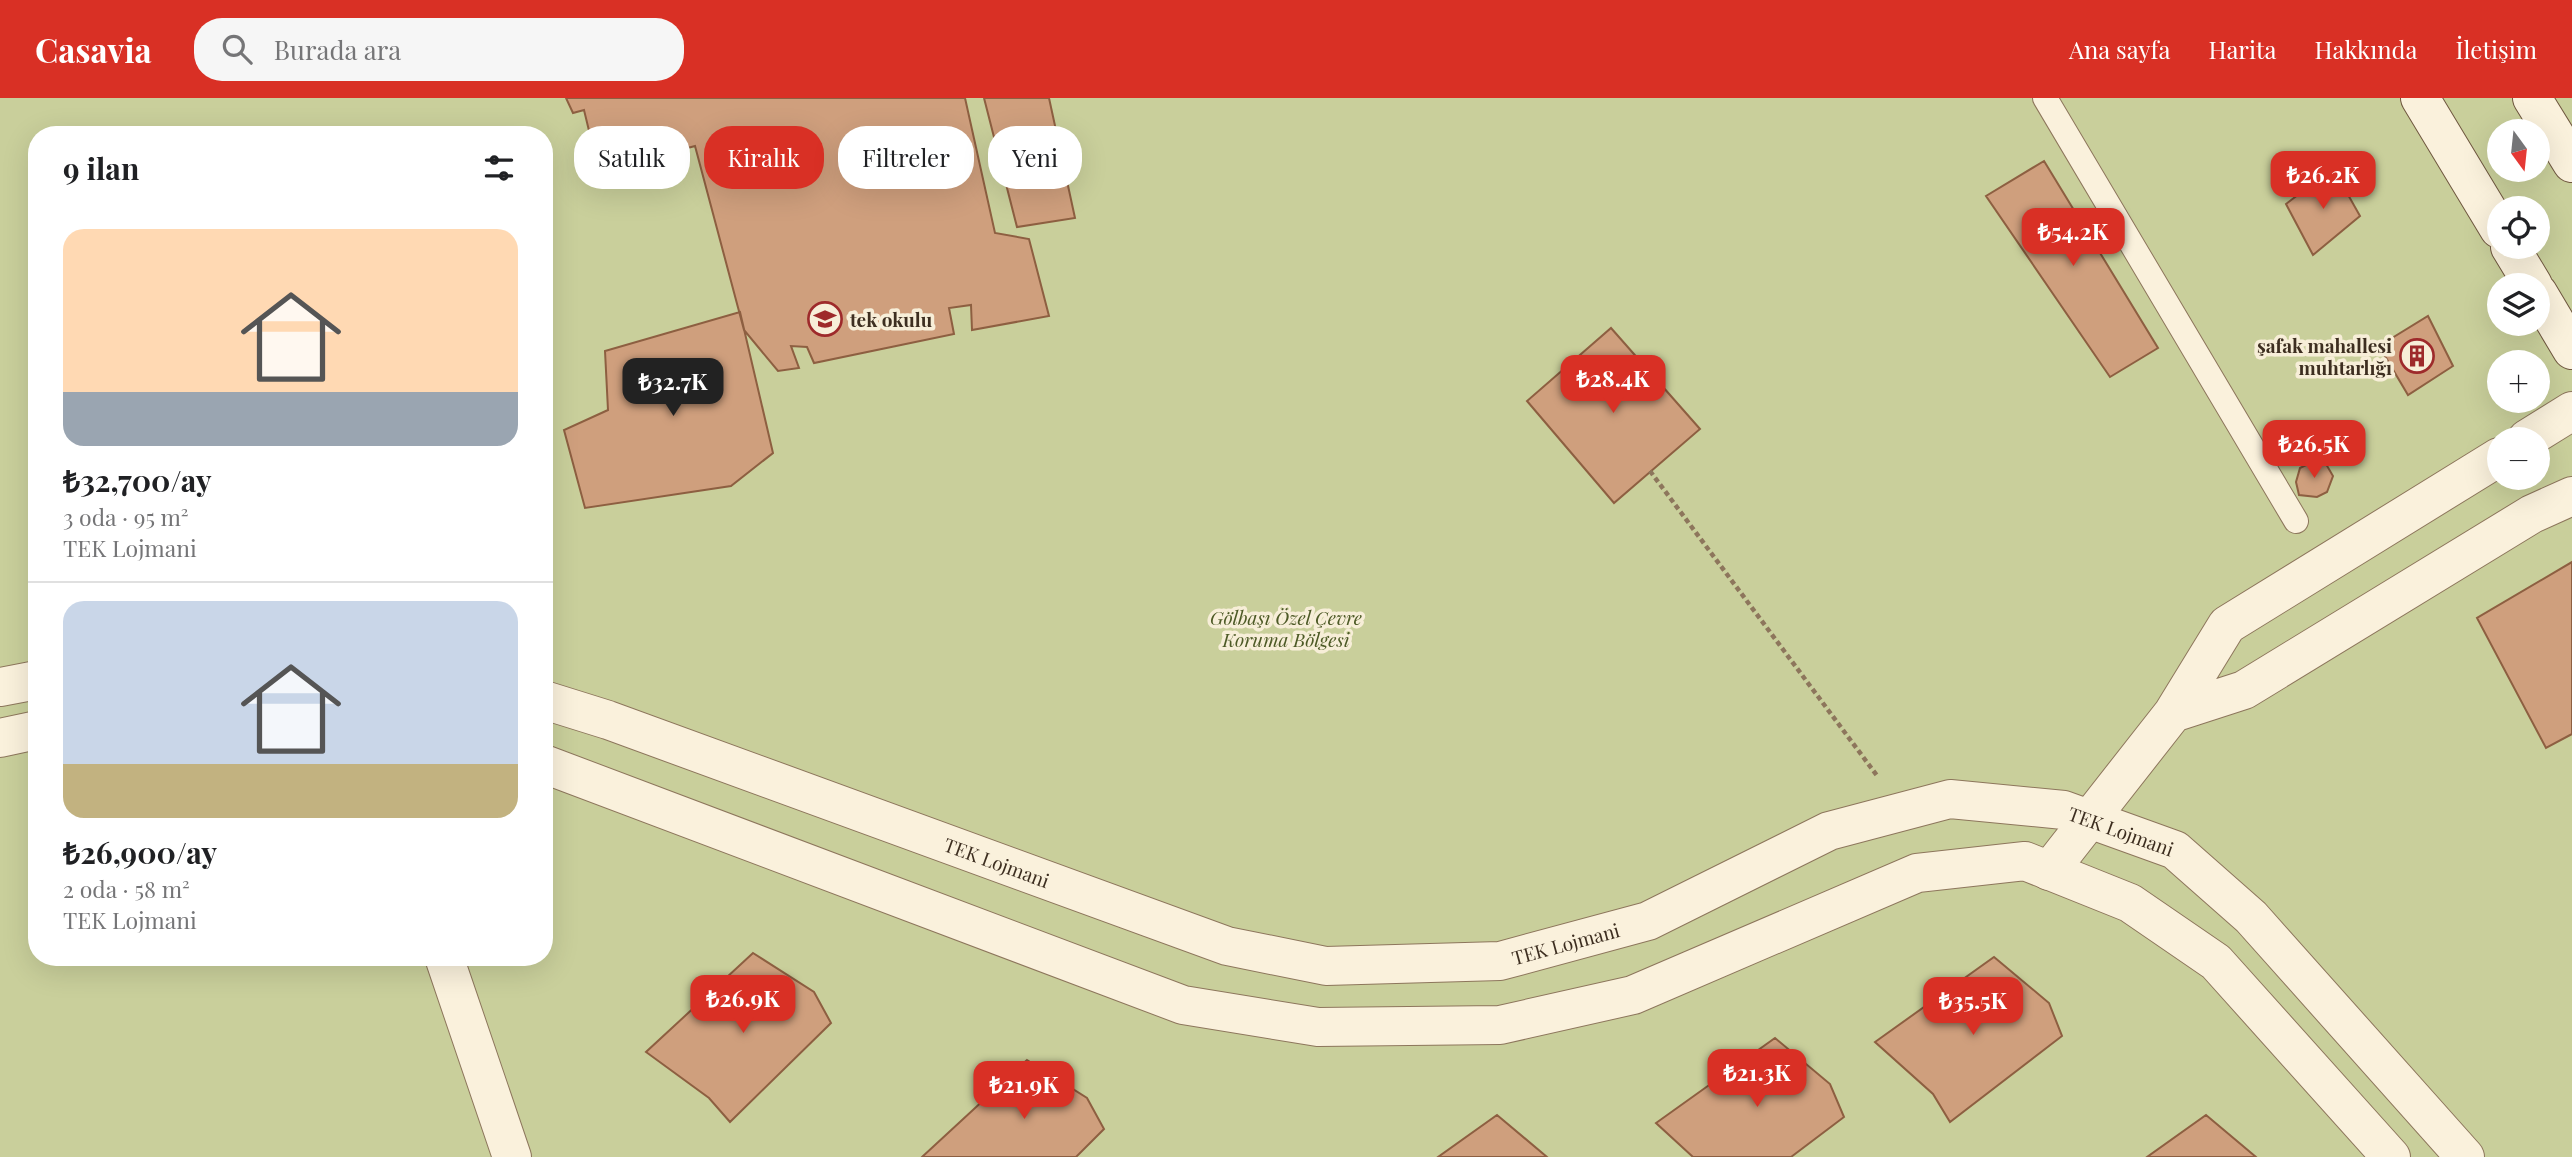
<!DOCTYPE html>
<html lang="tr">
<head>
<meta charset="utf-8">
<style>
  :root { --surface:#fff; --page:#f6f6f6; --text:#202124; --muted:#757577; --line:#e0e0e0; --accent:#d93025 }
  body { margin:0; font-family:"Playfair Display",serif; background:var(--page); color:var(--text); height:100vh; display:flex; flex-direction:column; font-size:26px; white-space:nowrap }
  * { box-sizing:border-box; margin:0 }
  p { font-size:23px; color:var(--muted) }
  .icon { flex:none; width:38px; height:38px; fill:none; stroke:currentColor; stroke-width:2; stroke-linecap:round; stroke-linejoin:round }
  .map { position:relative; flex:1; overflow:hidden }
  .details { position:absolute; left:28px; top:28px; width:525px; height:840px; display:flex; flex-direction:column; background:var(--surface); border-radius:28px; box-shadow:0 7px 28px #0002 }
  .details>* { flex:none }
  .guide { position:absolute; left:574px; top:28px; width:665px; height:63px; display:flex; gap:14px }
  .needle { width:46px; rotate:165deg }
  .buttons { position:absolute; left:2487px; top:21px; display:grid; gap:14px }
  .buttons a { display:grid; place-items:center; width:63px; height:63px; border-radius:50%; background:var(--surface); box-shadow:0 7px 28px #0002; font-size:35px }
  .price { position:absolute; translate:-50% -60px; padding:0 16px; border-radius:14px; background:var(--accent); color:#fff; font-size:23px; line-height:46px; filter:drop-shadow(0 2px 4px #0008) }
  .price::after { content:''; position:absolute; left:50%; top:42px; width:21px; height:16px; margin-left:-10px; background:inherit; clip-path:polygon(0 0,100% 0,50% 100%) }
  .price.active { background:#222; color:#fff }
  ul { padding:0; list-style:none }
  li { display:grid; align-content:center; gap:14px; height:371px; padding:0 35px }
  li+li { border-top:2px solid var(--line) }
  li span { display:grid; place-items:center; height:217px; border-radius:21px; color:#555 }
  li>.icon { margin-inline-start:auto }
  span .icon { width:126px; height:126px; fill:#fffc; stroke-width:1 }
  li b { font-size:30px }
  h2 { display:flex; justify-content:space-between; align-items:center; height:84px; padding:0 35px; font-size:30px }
  .chip { padding:0 24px; border-radius:28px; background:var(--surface); box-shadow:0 7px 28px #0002; font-size:24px; line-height:63px }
  .chip.active { background:var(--accent); color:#fff }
  header { display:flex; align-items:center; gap:42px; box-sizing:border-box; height:98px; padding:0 35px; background:var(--accent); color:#fff }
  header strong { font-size:33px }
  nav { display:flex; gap:38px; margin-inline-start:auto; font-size:24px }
  .search { width:490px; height:63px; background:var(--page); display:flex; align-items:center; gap:18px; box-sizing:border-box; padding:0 24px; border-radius:28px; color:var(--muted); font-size:26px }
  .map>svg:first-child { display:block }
  .park { fill:#c9cf9b; fill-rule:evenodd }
  .building { fill:#cf9f7d; stroke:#8d5f41; stroke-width:2 }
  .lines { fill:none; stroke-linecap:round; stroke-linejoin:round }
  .service-casing { stroke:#8d765c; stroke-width:26 }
  .minor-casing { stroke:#8d765c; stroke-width:40 }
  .tertiary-casing { stroke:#8d765c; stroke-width:40 }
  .secondary-casing { stroke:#6f573f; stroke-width:40 }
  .path { stroke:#8d765c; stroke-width:4.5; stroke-dasharray:5 3.5; stroke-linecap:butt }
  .service { stroke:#faf1dc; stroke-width:24 }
  .minor { stroke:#faf1dc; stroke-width:38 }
  .tertiary { stroke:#faf1dc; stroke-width:38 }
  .secondary { stroke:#faf1dc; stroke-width:38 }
  .labels { text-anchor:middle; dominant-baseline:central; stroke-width:7; stroke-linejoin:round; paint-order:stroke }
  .poi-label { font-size:19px; font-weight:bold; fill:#3d2e20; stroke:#f7eed8; text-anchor:start }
  .park-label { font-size:19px; font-style:italic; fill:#4d5a26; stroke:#f7eed8 }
  .street-label { font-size:19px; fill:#3d2e20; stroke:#f7eed8 }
</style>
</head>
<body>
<header>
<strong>Casavia</strong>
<div class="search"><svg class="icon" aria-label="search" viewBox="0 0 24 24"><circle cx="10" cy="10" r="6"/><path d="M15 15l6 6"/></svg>Burada ara</div>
<nav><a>Ana sayfa</a><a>Harita</a><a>Hakkında</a><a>İletişim</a></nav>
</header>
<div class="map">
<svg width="2572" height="1059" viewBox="0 0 2572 1059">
  <rect width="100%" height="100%" fill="#f0e4c8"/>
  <!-- park -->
  <path class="park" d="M0,0H2572V1059H0ZM2499,33H2538V72H2499ZM37,37H544V859H37ZM2499,110H2538V149H2499ZM2499,187H2538V226H2499ZM2499,264H2538V303H2499ZM2499,341H2538V380H2499Z"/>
  <!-- building -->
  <path class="building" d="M566,0H965L995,135L1029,141L1049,218L972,232L971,207L949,210L954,236L814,265L807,249L791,248L799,270L778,273L744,232L695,48L599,74L584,12L573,15Z
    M984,0H1049L1075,120L1017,129Z
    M2044,63L2158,250L2110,279L1986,98Z
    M2333,70L2360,118L2313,157L2286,106Z
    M740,214L773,355L731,388L585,410L564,332L608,312L605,253Z
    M2428,218L2453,268L2408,297L2379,248Z
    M1611,230L1700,331L1614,405L1527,303Z
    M2314,363L2326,366L2333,378L2327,394L2317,399L2299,397L2296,384L2300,370Z
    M2572,464V636L2546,650L2477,520Z
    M753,855L814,894L831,925L730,1024L709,1000L646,954Z
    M1994,859L2049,905L2062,938L1950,1024L1933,996L1875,944Z
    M1775,940L1830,986L1844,1019L1791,1059H1693L1656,1025Z
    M1027,962L1087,1000L1104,1031L1076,1059H922Z
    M1497,1017L1547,1059H1438Z
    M2206,1017L2256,1059H2147Z"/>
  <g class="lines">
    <!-- service casing -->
    <g class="service-casing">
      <path id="service" d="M2045,0L2296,423"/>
    </g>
    <!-- minor casing -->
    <g class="minor-casing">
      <path id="minor" d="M2527,341L2572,313
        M2173,615L2244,592L2532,416L2572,398
        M2049,773L2173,615L2227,527L2499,359
        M444,859L512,1059"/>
    </g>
    <!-- tertiary casing -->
    <g class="tertiary-casing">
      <g id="tertiary">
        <path d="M0,589L37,582"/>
        <path id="s1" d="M544,602L608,622L1227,848L1326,868L1500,863L1648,823L1829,733L1950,701L2064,712L2175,752L2251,819L2465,1059"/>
        <path d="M0,640L37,632"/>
        <path d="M544,666L1183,907L1318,929L1500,927L1633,897L1917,775L2025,763L2130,805L2216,864L2391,1059"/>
      </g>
    </g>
    <!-- secondary casing -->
    <g class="secondary-casing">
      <path id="secondary" d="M2420,0L2499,131
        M2532,0L2572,65
        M2510,149L2533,187
        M2538,195L2572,252"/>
    </g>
    <!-- path -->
    <path class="path" d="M1650,373L1878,679"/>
    <!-- service -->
    <use href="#service" class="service"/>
    <!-- minor -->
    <use href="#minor" class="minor"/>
    <!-- tertiary -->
    <use href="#tertiary" class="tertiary"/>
    <!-- secondary -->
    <use href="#secondary" class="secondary"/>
  </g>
  <!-- icons -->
  <defs>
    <g id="school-ring" transform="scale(1.75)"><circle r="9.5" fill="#f7eed8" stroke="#9e2a2b" stroke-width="1.5"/><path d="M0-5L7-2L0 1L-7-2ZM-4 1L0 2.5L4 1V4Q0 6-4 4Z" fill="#9e2a2b"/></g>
    <g id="building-ring" transform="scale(1.75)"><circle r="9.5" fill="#f7eed8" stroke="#9e2a2b" stroke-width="1.5"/><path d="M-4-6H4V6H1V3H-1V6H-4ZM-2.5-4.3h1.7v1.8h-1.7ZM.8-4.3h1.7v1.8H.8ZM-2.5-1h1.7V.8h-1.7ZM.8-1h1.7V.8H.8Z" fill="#9e2a2b"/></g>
  </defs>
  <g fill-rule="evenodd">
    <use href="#school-ring" x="825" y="221"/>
    <use href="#building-ring" x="2417" y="258"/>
  </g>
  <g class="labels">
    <!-- poi labels -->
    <g class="poi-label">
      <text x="850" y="221">tek okulu</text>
      <text x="2392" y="247" text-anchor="end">şafak mahallesi<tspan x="2392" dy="22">muhtarlığı</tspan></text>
    </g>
    <!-- park labels -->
    <g class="park-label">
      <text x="1286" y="519">Gölbaşı Özel Çevre<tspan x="1286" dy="22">Koruma Bölgesi</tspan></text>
    </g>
    <!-- street labels -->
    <g class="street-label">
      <text stroke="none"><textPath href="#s1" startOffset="1657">TEK Lojmani</textPath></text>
      <text stroke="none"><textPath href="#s1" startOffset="481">TEK Lojmani</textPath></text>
      <text stroke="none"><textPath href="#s1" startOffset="1069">TEK Lojmani</textPath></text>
    </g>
  </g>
</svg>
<div class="buttons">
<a><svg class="needle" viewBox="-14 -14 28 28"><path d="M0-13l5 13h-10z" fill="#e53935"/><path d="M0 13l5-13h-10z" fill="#757577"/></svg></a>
<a><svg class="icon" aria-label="locate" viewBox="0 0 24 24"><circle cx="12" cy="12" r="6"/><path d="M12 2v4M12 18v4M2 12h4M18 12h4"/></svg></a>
<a><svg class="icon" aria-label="layers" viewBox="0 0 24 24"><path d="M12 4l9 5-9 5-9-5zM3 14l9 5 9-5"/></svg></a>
<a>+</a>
<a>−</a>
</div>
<b class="price" style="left:2323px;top:113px">₺26.2K</b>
<b class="price" style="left:2073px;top:170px">₺54.2K</b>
<b class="price" style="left:1613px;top:317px">₺28.4K</b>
<b class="price active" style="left:673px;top:320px">₺32.7K</b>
<b class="price" style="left:2314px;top:382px">₺26.5K</b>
<b class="price" style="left:743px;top:937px">₺26.9K</b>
<b class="price" style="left:1973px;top:939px">₺35.5K</b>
<b class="price" style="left:1757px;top:1011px">₺21.3K</b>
<b class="price" style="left:1024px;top:1023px">₺21.9K</b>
<div class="guide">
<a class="chip">Satılık</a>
<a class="chip active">Kiralık</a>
<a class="chip">Filtreler</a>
<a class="chip">Yeni</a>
</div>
<section class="details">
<h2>9 ilan<svg class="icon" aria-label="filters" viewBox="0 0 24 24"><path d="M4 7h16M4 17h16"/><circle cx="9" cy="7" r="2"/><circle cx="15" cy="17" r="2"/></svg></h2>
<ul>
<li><span style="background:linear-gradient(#ffd9b3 75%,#9aa5b1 0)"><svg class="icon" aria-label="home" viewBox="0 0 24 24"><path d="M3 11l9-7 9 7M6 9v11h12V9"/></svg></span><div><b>₺32,700/ay</b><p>3 oda · 95 m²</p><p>TEK Lojmani</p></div></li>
<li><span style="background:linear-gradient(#c9d6e8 75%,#c2b280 0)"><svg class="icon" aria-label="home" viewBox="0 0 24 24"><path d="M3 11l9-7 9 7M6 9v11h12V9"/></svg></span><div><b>₺26,900/ay</b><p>2 oda · 58 m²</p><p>TEK Lojmani</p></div></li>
</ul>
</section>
</div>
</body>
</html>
